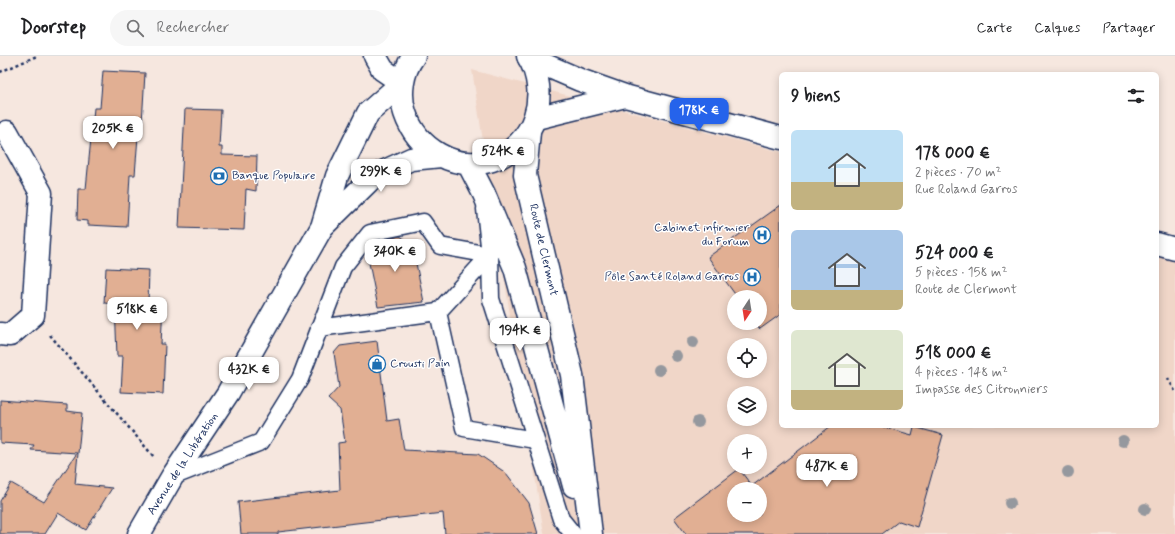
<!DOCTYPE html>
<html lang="fr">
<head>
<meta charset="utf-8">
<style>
  :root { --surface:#fff; --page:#f6f6f6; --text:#202124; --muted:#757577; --line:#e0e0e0; --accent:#2563eb }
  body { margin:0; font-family:Mynerve,sans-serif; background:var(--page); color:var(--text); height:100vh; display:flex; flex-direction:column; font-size:15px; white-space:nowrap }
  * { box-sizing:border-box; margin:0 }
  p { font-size:13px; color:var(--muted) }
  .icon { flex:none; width:22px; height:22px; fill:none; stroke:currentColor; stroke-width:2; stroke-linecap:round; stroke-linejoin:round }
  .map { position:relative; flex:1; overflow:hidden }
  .sheet { position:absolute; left:779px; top:16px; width:380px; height:356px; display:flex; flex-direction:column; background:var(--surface); border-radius:6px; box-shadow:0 2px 10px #0003 }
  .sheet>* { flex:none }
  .needle { width:26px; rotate:192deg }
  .controls { position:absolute; left:727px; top:234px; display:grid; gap:8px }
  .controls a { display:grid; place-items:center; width:40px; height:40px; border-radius:50%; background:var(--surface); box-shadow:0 2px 10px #0003; font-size:20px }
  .price { position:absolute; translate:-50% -34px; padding:0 9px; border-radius:8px; background:#fff; color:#222; font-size:13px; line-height:26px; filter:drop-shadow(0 1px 2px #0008) }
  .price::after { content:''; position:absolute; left:50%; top:24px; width:12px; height:9px; margin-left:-6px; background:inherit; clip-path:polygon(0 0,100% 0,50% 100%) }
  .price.current { background:var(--accent); color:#fff }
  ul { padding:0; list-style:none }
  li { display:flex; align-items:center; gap:12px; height:100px; padding:0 12px }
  li span { display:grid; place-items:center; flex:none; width:112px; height:80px; border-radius:6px; color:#555 }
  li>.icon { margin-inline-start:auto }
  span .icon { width:48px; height:48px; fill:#fffc; stroke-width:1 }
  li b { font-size:17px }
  h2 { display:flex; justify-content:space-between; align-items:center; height:48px; padding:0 12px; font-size:17px }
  header { display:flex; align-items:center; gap:24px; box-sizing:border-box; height:56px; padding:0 20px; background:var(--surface); border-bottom:1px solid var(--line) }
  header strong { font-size:19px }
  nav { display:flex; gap:22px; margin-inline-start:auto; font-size:14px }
  .search { width:280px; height:36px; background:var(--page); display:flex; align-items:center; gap:10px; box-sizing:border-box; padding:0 14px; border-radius:22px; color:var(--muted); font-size:15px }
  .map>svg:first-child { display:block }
  .built { fill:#f0d6c8; fill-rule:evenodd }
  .building { fill:#e1af93; stroke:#1b2f5e; fill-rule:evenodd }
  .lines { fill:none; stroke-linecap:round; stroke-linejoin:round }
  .service-casing { stroke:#1b2f5e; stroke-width:19 }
  .minor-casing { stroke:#1b2f5e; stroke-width:25 }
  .secondary-casing { stroke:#1b2f5e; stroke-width:25 }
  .path { stroke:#1b2f5e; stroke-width:2.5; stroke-dasharray:3 3; stroke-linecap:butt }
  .service { stroke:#fff; stroke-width:16 }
  .minor { stroke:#fff; stroke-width:22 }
  .secondary { stroke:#fff; stroke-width:22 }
  .tree { fill:#95989e }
  .labels { text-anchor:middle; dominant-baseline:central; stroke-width:3; stroke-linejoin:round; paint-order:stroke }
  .poi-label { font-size:12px; fill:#1b2f5e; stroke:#fff; text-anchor:start }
  .street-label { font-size:12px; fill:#1b2f5e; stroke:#fff }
</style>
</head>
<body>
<header>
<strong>Doorstep</strong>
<div class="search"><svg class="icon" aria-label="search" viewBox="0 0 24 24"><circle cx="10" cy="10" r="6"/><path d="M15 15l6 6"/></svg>Rechercher</div>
<nav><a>Carte</a><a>Calques</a><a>Partager</a></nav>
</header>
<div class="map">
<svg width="1175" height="478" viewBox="0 0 1175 478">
  <rect width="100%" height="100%" fill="#f6e7df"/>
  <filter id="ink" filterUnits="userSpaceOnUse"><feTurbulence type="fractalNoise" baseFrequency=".025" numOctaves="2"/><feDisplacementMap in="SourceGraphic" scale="8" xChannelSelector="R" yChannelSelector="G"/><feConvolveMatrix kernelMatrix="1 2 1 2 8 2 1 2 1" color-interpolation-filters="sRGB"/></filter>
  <g filter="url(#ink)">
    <!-- built -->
    <path class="built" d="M472,14L781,96V370H1157V197L1175,202V478H544ZM734,241H760V267H734ZM734,289H760V315H734ZM734,337H760V363H734ZM734,385H760V411H734ZM734,433H760V459H734Z"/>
    <!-- building -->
    <path class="building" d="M103,15L145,17L142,67H139L135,119H130L127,171L88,169V165L77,164L78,133H86L94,52H100Z
      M185,53L221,54L219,91H222V99L257,100L256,135L246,133L244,174L179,172Z
      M781,149V258L760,273L755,267H760V241H737L708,201Z
      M400,180L412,188L424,246L378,251L367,197L375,186Z
      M106,212L149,214L148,248L163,249L161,288H165L163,338L121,336L123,300H117L115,248L104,247Z
      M377,285L387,365L399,363L404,394L478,398L506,417L529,447L538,478H445L443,457L278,476V478H241L238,446L340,434L338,387L345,386L340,354L328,343L339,331L334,297L340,290Z
      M0,344L67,349V355L82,357L75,428L112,432L86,474L58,457L45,478H0V445L11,427L44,446L77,397L31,394L34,389L0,387Z
      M831,370H880L912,379L914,371L943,379L917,471L899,465L882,478H686L674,462L739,413L752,430ZM734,433H760V459H734Z"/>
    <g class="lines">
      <!-- service casing -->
      <g class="service-casing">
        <path id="service" d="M485,153L490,199L491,243L561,463L573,478
          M490,199L438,256L464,372L535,384
          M319,272L438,256
          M172,421L261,386L300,323L343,211L370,177L423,166L440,190L490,199"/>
      </g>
      <!-- minor casing -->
      <g class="minor-casing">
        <path id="minor" d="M529,2L580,24L625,40L781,82
          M536,62L625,40
          M323,170L374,120L411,103L441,100
          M1157,188L1175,193
          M0,278L10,279L33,259L41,137L7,76
          M139,478L172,421L228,337L322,171L337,120L368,57L402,27"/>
      </g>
      <!-- secondary casing -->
      <g class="secondary-casing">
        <path id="secondary" d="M375,0L383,14L402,27
          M414,0C402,16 399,39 405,57C417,93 455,116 492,104C535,90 551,38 528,0
          M529,76L525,119L572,319L591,478
          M468,107L484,138L515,212L574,430"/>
      </g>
      <!-- path -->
      <path class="path" d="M0,16L37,0
        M50,279L154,401
        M1168,322L1175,335"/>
      <!-- service -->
      <use href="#service" class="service"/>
      <!-- minor -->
      <use href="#minor" class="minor"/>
      <!-- secondary -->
      <use href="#secondary" class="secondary"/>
    </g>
    <!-- trees -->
    <g class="tree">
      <circle cx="693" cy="286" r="6"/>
      <circle cx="676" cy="300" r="6"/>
      <circle cx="659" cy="314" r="6"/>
      <circle cx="698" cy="366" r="6"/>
      <circle cx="1123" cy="385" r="6"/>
      <circle cx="1068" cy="416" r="6"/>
      <circle cx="1010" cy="447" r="6"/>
      <circle cx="1145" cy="453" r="6"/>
    </g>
  </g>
  <!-- icons -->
  <defs>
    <g id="bank-ring" transform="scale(0.9)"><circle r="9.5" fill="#fff" stroke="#1f6fb2" stroke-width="1.5"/><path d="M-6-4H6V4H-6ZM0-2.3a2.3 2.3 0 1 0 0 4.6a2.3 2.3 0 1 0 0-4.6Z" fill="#1f6fb2"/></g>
    <g id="hospital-ring" transform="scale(0.9)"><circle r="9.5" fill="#fff" stroke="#1f6fb2" stroke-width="1.5"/><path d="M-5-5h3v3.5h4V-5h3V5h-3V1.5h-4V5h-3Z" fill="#1f6fb2"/></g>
    <g id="shop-ring" transform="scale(0.9)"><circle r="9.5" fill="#fff" stroke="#1f6fb2" stroke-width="1.5"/><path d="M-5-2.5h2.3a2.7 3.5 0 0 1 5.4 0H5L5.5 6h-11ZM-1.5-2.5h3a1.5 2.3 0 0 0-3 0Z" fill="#1f6fb2"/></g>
  </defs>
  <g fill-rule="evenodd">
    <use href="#bank-ring" x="219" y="120"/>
    <use href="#hospital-ring" x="762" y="179"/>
    <use href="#hospital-ring" x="752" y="221"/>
    <use href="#shop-ring" x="377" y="308"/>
  </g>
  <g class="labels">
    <!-- poi labels -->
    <g class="poi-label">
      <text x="232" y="120">Banque Populaire</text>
      <text x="749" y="172" text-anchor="end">Cabinet infirmier<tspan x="749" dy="14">du Forum</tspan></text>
      <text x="739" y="221" text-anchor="end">Pôle Santé Roland Garros</text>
      <text x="390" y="308">Crousti Pain</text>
    </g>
    <!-- street labels -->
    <g class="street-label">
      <text transform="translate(543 194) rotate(77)">Route de Clermont</text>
      <text transform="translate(183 408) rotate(-57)">Avenue de la Libération</text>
    </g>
  </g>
</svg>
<div class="controls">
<a><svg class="needle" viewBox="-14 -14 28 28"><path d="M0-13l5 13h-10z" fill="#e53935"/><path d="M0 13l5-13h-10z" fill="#757577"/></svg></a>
<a><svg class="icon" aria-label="locate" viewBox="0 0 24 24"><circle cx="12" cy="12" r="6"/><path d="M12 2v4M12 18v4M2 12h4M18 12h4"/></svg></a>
<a><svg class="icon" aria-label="layers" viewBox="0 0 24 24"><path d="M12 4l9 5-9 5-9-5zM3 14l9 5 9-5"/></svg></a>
<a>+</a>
<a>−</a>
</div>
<b class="price current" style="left:699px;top:76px">178K €</b>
<b class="price" style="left:113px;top:94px">205K €</b>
<b class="price" style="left:503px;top:117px">524K €</b>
<b class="price" style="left:381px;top:137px">299K €</b>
<b class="price" style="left:395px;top:217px">340K €</b>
<b class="price" style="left:137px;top:275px">518K €</b>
<b class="price" style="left:520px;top:296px">194K €</b>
<b class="price" style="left:249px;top:335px">432K €</b>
<b class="price" style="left:827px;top:432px">487K €</b>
<section class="sheet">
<h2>9 biens<svg class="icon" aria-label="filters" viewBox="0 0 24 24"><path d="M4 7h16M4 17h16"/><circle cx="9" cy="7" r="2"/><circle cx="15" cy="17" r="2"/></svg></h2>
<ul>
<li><span style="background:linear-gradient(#bfe0f5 65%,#c2b280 0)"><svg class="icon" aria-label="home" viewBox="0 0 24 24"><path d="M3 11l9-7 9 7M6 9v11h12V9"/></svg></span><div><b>178 000 €</b><p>2 pièces · 70 m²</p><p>Rue Roland Garros</p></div></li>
<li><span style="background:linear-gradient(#a9c7e8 75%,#c2b280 0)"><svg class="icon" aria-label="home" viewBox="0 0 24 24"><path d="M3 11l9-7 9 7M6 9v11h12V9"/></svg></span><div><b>524 000 €</b><p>5 pièces · 158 m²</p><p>Route de Clermont</p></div></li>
<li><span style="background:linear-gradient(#dfe7d0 75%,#c2b280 0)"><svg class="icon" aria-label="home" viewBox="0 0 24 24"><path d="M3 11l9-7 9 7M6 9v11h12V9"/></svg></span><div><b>518 000 €</b><p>4 pièces · 148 m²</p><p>Impasse des Citronniers</p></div></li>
</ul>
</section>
</div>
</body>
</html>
